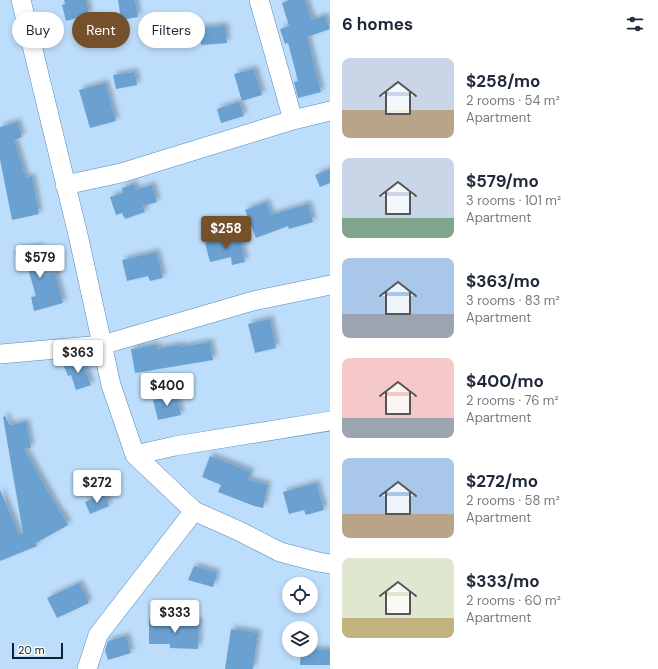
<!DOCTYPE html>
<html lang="en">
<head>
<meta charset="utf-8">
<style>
  :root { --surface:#fff; --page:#f2f2f3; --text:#1f2937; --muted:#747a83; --accent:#75512b }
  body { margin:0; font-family:"DM Sans",sans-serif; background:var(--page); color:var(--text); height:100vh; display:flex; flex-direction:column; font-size:15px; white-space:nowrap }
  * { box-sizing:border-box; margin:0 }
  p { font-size:13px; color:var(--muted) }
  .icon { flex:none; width:22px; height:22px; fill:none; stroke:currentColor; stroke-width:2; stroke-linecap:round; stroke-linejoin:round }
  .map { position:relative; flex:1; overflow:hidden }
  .drawer { display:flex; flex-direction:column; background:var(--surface); width:328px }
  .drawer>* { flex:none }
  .top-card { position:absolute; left:12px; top:12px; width:258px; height:36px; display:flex; gap:8px }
  .buttons { position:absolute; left:282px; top:577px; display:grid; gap:8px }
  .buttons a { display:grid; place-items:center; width:36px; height:36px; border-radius:50%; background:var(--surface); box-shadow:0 2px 6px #0003; font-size:20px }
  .scale { position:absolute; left:12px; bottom:10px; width:51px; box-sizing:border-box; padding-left:4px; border:2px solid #0c2336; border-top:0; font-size:11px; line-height:14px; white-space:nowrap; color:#0c2336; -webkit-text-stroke:3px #f9f9f9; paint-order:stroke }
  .price { position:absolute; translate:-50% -34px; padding:0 9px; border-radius:4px; background:#fff; color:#222; font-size:13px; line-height:26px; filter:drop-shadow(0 1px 2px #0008) }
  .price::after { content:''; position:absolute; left:50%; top:24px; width:12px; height:9px; margin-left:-6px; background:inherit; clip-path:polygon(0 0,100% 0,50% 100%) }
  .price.current { background:var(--accent); color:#fff }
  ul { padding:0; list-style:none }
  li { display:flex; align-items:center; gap:12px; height:100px; padding:0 12px }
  li span { display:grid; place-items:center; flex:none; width:112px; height:80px; border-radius:8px; color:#555 }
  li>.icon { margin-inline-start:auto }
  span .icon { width:48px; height:48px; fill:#fffc; stroke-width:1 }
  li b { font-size:17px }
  h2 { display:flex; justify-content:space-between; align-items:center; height:48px; padding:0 12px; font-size:17px }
  .pill { padding:0 14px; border-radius:18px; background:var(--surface); box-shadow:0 2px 6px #0003; font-size:14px; line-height:36px }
  .pill.current { background:var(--accent); color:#fff }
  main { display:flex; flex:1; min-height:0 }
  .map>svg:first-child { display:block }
  .building { fill:#6aa1d0; filter:url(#shadow) }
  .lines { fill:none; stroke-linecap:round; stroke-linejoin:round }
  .minor-casing { stroke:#548ab8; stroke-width:20 }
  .minor { stroke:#fff; stroke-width:19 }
</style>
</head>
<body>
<main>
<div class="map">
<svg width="330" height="669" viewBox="0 0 330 669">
  <defs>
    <filter id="shadow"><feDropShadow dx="3.5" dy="-3.5" stdDeviation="2" flood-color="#0004"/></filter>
  </defs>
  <rect width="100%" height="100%" fill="#bcddfb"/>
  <!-- building -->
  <path class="building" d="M64,0H86L89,15L66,21L62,5L65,4Z
    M118,0H135L138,17L121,20Z
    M289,0H305L312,20L325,16L330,29L307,37L321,92L298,98L294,82L298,81L288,43L285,44L280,29L289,26L282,3Z
    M225,26L227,43L201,45L200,28Z
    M254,69L262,95L242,101L234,74Z
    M135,72L137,85L116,89L113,75Z
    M105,83L116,121L90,128L79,90Z
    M239,102L244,116L221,123L217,109Z
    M17,122L22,137L14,140L26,178L32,177L39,214L12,220L0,159V127Z
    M330,169V183L320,187L315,175Z
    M134,184L136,190L152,185L157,202L143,206L145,212L125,219L122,213L116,215L110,197L123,193L122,188Z
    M266,202L271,215L308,204L313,222L289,229L288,226L256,238L245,210Z
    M239,235L245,262L232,265L231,257L210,262L205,243Z
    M40,247L43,276L55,273L63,303L34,311L31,297L36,296L27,265L17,266L15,250Z
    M156,252L163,278L150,281L148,276L127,281L122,260Z
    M270,319L276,348L255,353L248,324Z
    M210,342L213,360L135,373L131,349L156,345L157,349L180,345L181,347Z
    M81,358L91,385L76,390L71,375L68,376L63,364Z
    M176,394L181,415L158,420L153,400Z
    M5,416L10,425L26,422L31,448L24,449L60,513L61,512L68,525L36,543L37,546L0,561V490L19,534L23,533L3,417Z
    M210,456L251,472L248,480L268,485L263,508L254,506L218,492L221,485L202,477Z
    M316,483L324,510L306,515L304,510L289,514L283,492Z
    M104,494L109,506L90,514L85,502Z
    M194,566L217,573L213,587L188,580Z
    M79,583L89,603L57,618L47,598Z
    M149,620L199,621L198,649L170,648V644H149Z
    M231,629L258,633L253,669H225Z
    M126,636L131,653L108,660L105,650L108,641Z
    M301,650H330V665H300Z"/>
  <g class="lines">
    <!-- minor casing -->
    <g class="minor-casing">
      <path id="minor" d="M21,0L79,239L111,385L135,455L175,446L330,421
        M259,0L293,120
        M65,185L121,173L293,120L330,111
        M0,354L102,345L253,301L330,285
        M135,455L194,511L239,531L280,552L318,562L330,564
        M87,669L98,635L194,511"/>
    </g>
    <!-- minor -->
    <use href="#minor" class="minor"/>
  </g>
</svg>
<div class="buttons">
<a><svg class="icon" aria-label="locate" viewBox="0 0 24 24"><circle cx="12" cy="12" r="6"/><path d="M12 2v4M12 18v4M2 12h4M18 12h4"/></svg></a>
<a><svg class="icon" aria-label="layers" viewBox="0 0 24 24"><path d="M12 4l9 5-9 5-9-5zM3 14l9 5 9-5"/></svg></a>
</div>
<div class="scale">20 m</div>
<b class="price current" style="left:226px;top:250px">$258</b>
<b class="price" style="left:40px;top:279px">$579</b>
<b class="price" style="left:78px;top:374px">$363</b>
<b class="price" style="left:167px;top:407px">$400</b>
<b class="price" style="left:97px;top:504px">$272</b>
<b class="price" style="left:175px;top:634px">$333</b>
<div class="top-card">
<a class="pill">Buy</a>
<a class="pill current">Rent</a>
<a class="pill">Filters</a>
</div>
</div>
<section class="drawer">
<h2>6 homes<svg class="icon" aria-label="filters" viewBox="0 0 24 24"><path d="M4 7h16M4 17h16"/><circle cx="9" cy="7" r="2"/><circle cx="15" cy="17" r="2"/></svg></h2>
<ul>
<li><span style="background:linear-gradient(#c9d6e8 65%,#b9a48a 0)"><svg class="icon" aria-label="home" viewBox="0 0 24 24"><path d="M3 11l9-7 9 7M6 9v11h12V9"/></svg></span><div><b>$258/mo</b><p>2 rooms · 54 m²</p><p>Apartment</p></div></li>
<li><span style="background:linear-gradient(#c9d6e8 75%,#7fa58c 0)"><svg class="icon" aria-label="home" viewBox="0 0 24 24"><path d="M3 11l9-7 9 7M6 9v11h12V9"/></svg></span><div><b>$579/mo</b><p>3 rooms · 101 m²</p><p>Apartment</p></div></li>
<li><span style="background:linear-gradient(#a9c7e8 70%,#9aa5b1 0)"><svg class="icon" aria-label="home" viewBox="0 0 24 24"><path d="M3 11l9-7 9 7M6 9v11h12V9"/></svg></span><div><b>$363/mo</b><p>3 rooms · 83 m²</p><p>Apartment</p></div></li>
<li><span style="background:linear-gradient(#f6c9c9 75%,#9aa5b1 0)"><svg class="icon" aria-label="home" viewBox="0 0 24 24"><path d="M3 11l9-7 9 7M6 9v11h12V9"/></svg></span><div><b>$400/mo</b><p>2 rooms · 76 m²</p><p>Apartment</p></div></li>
<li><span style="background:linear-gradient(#a9c7e8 70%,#b9a48a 0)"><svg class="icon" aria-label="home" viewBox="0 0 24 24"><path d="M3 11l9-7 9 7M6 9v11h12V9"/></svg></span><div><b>$272/mo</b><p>2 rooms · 58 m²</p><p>Apartment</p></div></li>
<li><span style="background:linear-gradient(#dfe7d0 75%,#c2b280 0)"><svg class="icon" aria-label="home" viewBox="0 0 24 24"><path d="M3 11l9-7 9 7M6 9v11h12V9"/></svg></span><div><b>$333/mo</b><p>2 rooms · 60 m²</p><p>Apartment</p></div></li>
</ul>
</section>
</main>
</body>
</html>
